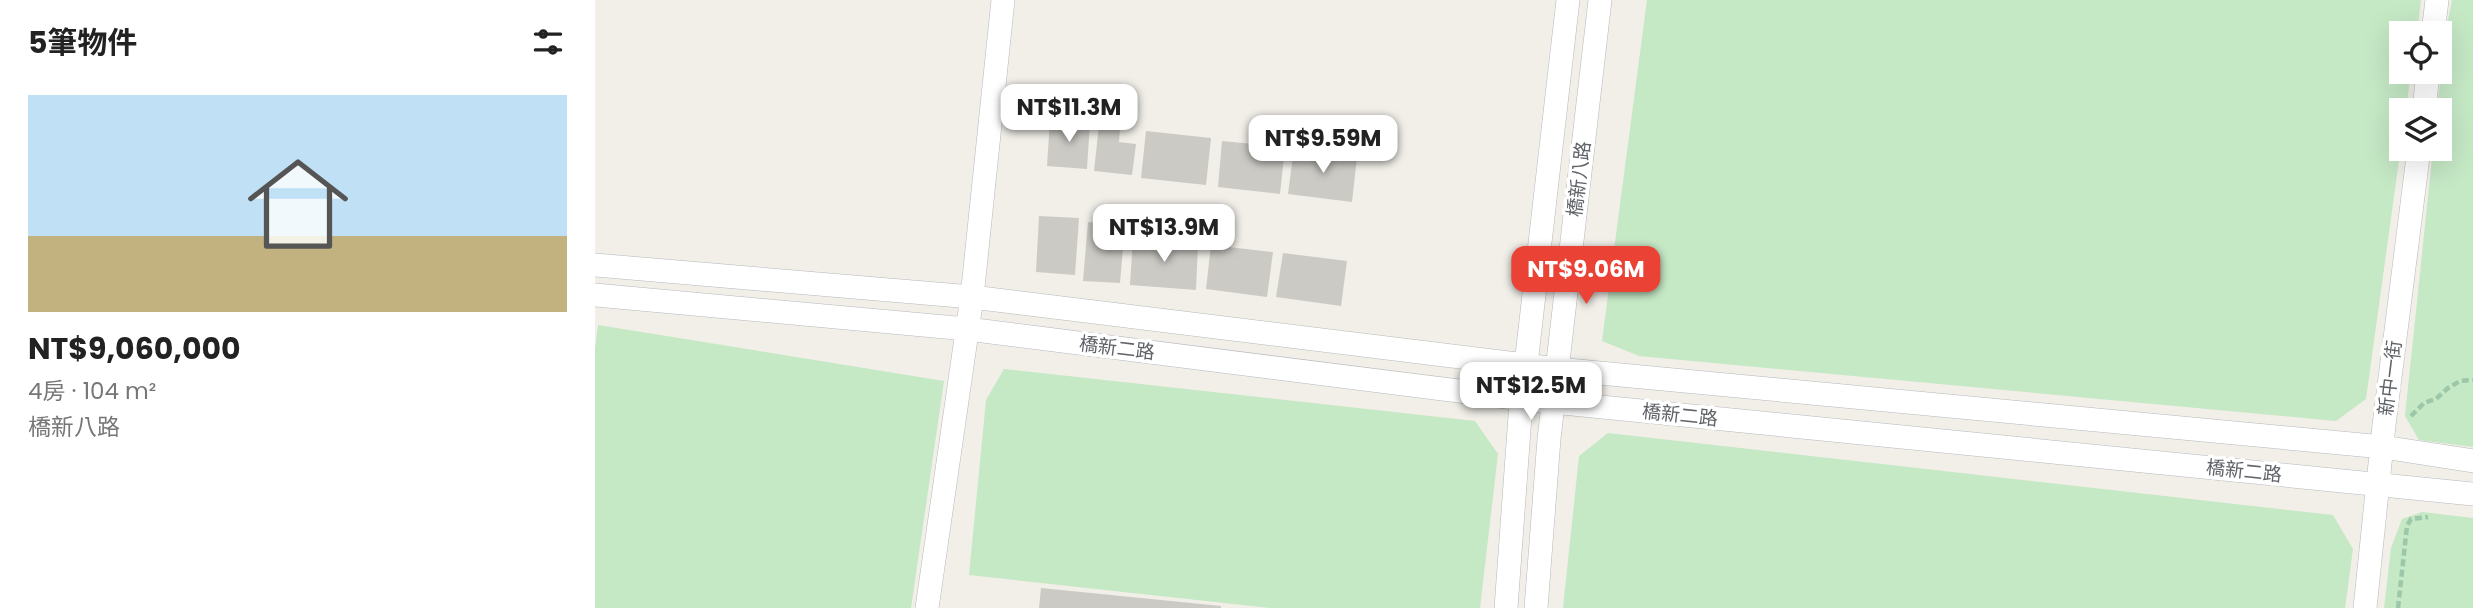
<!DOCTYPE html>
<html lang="zh-TW">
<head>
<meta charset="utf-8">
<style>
  :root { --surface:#fff; --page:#f6f6f6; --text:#222; --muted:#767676; --line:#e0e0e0; --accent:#ea4335 }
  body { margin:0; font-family:Poppins,"Noto Sans TC",sans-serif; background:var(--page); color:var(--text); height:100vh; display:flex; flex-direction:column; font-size:26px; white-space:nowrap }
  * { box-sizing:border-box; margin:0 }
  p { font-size:23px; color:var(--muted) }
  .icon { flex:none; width:38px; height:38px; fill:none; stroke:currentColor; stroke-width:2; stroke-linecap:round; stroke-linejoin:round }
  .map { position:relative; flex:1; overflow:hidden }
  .panel { display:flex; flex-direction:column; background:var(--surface); width:595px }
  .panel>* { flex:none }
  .controls { position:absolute; left:1794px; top:21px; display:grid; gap:14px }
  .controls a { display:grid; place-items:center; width:63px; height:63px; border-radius:0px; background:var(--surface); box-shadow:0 7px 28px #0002; font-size:35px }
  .price { position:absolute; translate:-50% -60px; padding:0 16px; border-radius:14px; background:#fff; color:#222; font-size:23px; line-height:46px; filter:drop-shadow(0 2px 4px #0008) }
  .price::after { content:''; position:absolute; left:50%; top:42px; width:21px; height:16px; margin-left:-10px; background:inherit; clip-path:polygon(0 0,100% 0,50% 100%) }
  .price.selected { background:var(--accent); color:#fff }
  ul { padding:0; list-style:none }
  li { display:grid; align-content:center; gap:14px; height:371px; padding:0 28px }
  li+li { border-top:2px solid var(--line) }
  li span { display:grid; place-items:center; height:217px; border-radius:0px; color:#555 }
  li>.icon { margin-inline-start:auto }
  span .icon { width:126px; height:126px; fill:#fffc; stroke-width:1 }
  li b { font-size:30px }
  h2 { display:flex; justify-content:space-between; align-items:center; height:84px; padding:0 28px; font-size:30px }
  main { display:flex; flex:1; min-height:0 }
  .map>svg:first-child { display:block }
  .green { fill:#c5e8c5 }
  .building { fill:#cccac5 }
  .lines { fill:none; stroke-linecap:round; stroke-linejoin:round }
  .street-casing { stroke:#b5b8bc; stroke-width:24 }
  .path { stroke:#9cc7a9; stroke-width:4.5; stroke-dasharray:7 3.5; stroke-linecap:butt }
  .street { stroke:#fff; stroke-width:23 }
  .labels { text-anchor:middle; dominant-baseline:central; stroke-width:7; stroke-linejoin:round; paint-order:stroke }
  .street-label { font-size:19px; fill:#5f6368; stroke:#fff }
</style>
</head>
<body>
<main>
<section class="panel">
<h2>5筆物件<svg class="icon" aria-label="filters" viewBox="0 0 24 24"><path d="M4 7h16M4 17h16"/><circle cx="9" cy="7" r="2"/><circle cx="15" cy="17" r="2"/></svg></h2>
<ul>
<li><span style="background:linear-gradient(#bfe0f5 65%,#c2b280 0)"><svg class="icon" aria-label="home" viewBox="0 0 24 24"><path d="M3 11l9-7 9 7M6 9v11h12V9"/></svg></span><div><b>NT$9,060,000</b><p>4房 · 104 m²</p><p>橋新八路</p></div></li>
</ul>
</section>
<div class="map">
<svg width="1878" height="608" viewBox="0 0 1878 608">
  <rect width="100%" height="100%" fill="#f1efe8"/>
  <!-- green -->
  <path class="green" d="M1052,0H1826L1822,33H1806V72H1816L1811,110H1806V146L1771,399L1741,421L1044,356L1007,341Z
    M1857,0H1878V447L1824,440L1810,416L1838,149H1844V110H1842L1850,36Z
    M3,325L349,381L316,608H0V349Z
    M409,369L880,421L903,454L885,608H675L374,575L391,400Z
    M1013,433L1738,515L1758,549L1750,608H968L984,456Z
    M1827,512L1878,518V608H1789L1796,548L1807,519Z"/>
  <!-- building -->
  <path class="building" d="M455,119L495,122L492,169L452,166Z
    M504,125L525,127L524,142L541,144L537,175L499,171Z
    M551,131L616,138L611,185L546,178Z
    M627,141L690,147L685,194L623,187Z
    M699,148L762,157L757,202L693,194Z
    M444,216L484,218L480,275L441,272Z
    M493,222L530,225L525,283L488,281Z
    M538,238L603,243L601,290L535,285Z
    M616,245L678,252L672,297L611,289Z
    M688,253L752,261L746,306L681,297Z
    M446,588L626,606V608H444Z"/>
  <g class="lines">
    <!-- street casing -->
    <g class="street-casing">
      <path id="street" d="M1838,33L1842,0
        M1829,110L1833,72
        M0,265L377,297L962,369L1788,447L1878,461
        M0,295L372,329L927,399L1878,494
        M332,608L377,297L408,0
        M911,608L925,416L973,0
        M941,608L954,439L1005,0
        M1770,608L1789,425L1824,149"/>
    </g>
    <!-- path -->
    <path class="path" d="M1816,416L1829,403L1841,399L1853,388L1865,381L1878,380
      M1803,608L1812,526L1816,519L1833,517"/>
    <!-- street -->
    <use href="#street" class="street"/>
  </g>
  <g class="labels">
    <!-- street labels -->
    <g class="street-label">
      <text transform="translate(984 179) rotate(-83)">橋新八路</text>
      <text transform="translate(522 348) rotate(7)">橋新二路</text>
      <text transform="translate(1795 378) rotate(-83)">新中一街</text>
      <text transform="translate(1085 415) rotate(6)">橋新二路</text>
      <text transform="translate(1649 471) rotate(6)">橋新二路</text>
    </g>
  </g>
</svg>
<div class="controls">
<a><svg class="icon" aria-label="locate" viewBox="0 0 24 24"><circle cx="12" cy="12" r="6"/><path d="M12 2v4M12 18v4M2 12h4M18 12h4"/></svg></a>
<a><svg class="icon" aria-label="layers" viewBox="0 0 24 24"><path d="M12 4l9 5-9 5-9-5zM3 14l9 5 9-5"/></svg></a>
</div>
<b class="price" style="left:474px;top:144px">NT$11.3M</b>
<b class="price" style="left:728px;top:175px">NT$9.59M</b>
<b class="price" style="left:569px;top:264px">NT$13.9M</b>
<b class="price selected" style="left:991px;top:306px">NT$9.06M</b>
<b class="price" style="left:936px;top:422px">NT$12.5M</b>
</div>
</main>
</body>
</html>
